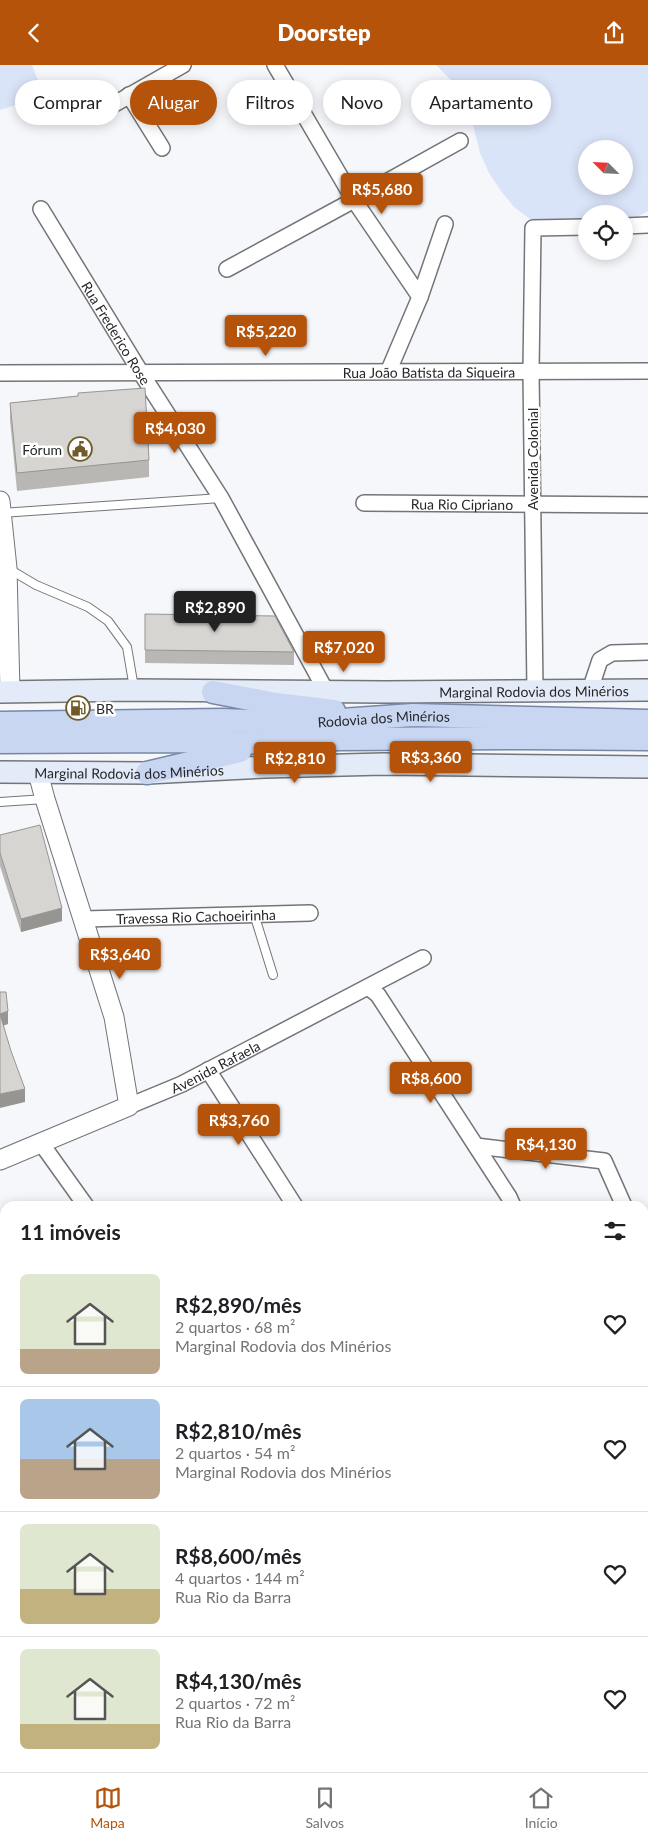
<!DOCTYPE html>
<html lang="pt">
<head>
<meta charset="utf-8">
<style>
  :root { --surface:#fff; --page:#f2f2f2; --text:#202124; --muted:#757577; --line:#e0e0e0; --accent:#b45309 }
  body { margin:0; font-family:Lato,sans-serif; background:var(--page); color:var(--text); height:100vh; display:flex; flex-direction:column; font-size:19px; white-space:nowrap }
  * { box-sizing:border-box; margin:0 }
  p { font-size:16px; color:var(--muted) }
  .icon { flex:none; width:28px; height:28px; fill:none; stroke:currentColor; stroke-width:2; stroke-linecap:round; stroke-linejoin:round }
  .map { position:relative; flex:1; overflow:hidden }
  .details { position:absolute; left:0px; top:1136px; width:649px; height:571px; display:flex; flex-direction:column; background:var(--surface); border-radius:15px 15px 0 0; box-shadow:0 2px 12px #0003 }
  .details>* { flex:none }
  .banner { position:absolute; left:15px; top:15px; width:619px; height:45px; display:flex; gap:10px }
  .needle { width:32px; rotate:294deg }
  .tools { position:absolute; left:578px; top:75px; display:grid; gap:10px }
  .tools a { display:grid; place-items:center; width:55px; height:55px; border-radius:50%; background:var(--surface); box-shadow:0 2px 12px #0003; font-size:25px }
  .price { position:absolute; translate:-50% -42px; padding:0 11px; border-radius:5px; background:var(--accent); color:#fff; font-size:16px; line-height:32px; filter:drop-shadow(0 1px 2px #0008) }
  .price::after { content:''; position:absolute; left:50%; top:30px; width:15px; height:11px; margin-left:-8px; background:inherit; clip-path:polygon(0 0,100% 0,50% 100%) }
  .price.selected { background:#222; color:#fff }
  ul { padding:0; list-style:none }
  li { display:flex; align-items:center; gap:15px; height:125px; padding:0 20px }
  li+li { border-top:1px solid var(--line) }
  li span { display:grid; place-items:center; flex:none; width:140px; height:100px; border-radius:8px; color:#555 }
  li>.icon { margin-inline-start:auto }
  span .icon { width:60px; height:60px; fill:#fffc; stroke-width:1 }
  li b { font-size:21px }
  h2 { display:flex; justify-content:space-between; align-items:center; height:60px; padding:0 20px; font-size:21px }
  .pill { padding:0 18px; border-radius:22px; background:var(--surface); box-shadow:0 2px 12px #0003; font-size:18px; line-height:45px }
  .pill.selected { background:var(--accent); color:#fff }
  header { display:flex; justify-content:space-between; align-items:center; height:65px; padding:0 20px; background:var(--accent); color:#fff; font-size:22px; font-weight:800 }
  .menu { display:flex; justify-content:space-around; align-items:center; height:70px; border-top:1px solid var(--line); background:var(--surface); font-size:14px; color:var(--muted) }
  .menu a { display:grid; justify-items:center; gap:2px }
  .menu .selected { color:var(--accent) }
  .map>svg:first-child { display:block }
  .green { fill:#dae4f8; fill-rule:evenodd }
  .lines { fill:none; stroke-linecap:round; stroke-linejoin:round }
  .service-casing { stroke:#737578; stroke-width:10 }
  .minor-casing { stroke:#737578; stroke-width:18 }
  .tertiary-casing { stroke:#737578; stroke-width:21 }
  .secondary-casing { stroke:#737578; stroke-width:24 }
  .primary-casing { stroke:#7787a6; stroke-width:25 }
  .service { stroke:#fff; stroke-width:8 }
  .minor { stroke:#fff; stroke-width:15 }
  .tertiary { stroke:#fff; stroke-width:19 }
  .secondary { stroke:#e3ebf9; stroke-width:21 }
  .primary { stroke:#c8d6f2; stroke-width:22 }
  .wall { fill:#b8b7b4 }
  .shaded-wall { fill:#969592 }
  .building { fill:#d6d5d1; stroke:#969592 }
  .labels { text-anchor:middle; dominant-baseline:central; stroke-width:5; stroke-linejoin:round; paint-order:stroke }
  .street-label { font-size:14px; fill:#262728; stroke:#fff }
  .poi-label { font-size:14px; fill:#262728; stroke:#fff; text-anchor:end }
</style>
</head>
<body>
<header><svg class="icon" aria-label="back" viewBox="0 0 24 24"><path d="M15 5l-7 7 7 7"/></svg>Doorstep<svg class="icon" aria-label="share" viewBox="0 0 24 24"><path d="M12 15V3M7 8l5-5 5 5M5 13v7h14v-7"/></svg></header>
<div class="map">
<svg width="648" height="1707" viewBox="0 0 648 1707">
  <rect width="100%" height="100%" fill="#f5f7fb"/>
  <!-- green -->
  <path class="green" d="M0,0H32L44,31L0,45Z
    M436,0H648V146L624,159V149H586V168L563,171L534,157L514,142L501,126L489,108L480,88L470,48L455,19ZM586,84H624V121H586Z
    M648,1313V1433L644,1437V1315Z
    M0,1490L5,1498V1702L86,1703L87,1707H0Z
    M127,1703H247L239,1707H129Z"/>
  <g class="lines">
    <!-- service casing -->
    <g class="service-casing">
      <path id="service" d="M1,448L221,433
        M9,504L36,520L88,542L108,556L127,582L134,623
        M0,737L45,734
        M254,849L273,910"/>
    </g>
    <!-- minor casing -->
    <g class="minor-casing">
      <g id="minor">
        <path d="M275,0L354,135L420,232L389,305"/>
        <path d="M129,30L162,83"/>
        <path d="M104,45L183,0"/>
        <path id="s1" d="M41,144L141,308L221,433L326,626"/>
        <path d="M624,161L648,160"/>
        <path d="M227,204L354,135L460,76"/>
        <path d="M420,232L445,159"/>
        <path id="s2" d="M0,308L648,306"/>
        <path id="s3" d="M364,438L648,440"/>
        <path d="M590,625L600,595L612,588L648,587"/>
        <path d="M535,626L531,306L533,163L586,162"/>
        <path id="s4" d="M84,854L310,848"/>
        <path d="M368,922L378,930L509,1132L513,1141"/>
        <path d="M208,1005L295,1141"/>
        <path id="s5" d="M129,1041L182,1019L423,893"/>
        <path d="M41,1078L86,1141"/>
        <path d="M476,1081L604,1096L624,1141"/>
        <path d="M644,1189L648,1199"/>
        <path d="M644,1263L648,1261"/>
        <path d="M0,1337L5,1344"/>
        <path d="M0,1513L5,1511"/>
      </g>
    </g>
    <!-- tertiary casing -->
    <g class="tertiary-casing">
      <path id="tertiary" d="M0,436L7,503L10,627
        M0,1095L129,1041L114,952L45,734L38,708"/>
    </g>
    <!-- secondary casing -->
    <g class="secondary-casing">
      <g id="secondary">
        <path id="s6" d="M0,627L134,625L386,627L648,625"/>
        <path id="s7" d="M0,707L147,708L265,702L383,699L648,702"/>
        <path d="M0,1467L5,1475"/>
        <path d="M104,1702L106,1707"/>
      </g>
    </g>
    <!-- primary casing -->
    <g class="primary-casing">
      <g id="primary">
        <path d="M213,627L276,639L334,646"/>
        <path id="s8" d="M0,658L223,655L298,658L413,650L648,656"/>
        <path d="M0,677L176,676L276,678L338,674L526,673L648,674"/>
        <path d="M147,708L240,686"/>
      </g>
    </g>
    <!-- service -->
    <use href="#service" class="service"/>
    <!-- minor -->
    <use href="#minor" class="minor"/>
    <!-- tertiary -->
    <use href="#tertiary" class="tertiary"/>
    <!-- secondary -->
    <use href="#secondary" class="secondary"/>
    <!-- primary -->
    <use href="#primary" class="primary"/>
  </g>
  <!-- wall -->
  <path class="wall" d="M78,328L149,395V412L17,426L10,355V338L78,331Z
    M145,549L294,587V600L145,598Z
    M0,770L62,856L21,867L0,801Z
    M5,1391V1423L2,1418V1393Z"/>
  <!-- shaded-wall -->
  <path class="shaded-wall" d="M62,843V856L21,867V854Z
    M8,946V959L0,962V949Z
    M25,1024V1037L0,1043V1029Z"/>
  <!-- building -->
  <path class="building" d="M145,323L149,395L17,408L10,338L78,331V328Z
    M145,549L275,551L294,587L145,585Z
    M40,760L62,843L21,854L0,788V770Z
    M0,927H6L8,946L0,949L11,986L25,1024L0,1029Z
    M5,1391V1398L2,1393Z"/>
  <!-- icons -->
  <defs>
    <g id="civic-ring" transform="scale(1.25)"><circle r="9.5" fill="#fff" stroke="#715a2a" stroke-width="1.5"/><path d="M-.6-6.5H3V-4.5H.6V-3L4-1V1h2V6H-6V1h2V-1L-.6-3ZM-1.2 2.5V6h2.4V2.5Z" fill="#715a2a"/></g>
    <g id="fuel-ring" transform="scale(1.25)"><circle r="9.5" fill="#fff" stroke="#715a2a" stroke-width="1.5"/><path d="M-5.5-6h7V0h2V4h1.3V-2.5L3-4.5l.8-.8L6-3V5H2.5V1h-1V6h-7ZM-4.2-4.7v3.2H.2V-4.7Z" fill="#715a2a"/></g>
  </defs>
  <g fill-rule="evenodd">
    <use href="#civic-ring" x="80" y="384"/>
    <use href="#fuel-ring" x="78" y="643"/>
  </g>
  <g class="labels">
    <!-- street labels -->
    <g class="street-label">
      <text stroke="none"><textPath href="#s1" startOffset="145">Rua Frederico Rose</textPath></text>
      <text stroke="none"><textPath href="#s2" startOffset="429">Rua João Batista da Siqueira</textPath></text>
      <text transform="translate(532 394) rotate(-90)">Avenida Colonial</text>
      <text stroke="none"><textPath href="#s3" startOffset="98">Rua Rio Cipriano</textPath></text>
      <text stroke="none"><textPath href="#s6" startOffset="534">Marginal Rodovia dos Minérios</textPath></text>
      <text stroke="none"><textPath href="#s8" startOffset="384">Rodovia dos Minérios</textPath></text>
      <text stroke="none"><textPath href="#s7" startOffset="129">Marginal Rodovia dos Minérios</textPath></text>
      <text stroke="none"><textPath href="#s4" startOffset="112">Travessa Rio Cachoeirinha</textPath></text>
      <text stroke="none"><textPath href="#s5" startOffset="95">Avenida Rafaela</textPath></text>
    </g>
    <!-- poi labels -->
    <g class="poi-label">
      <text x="62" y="384">Fórum</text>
      <text x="96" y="643" text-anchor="start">BR</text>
    </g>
  </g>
</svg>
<div class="tools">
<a><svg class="needle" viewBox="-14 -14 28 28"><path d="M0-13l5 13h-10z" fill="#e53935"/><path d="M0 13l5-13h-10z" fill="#757577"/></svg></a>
<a><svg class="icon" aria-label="locate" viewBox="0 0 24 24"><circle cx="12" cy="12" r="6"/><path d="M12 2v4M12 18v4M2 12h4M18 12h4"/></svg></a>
</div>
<b class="price" style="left:382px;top:150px">R$5,680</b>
<b class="price" style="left:266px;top:292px">R$5,220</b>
<b class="price" style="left:175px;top:389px">R$4,030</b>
<b class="price selected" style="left:215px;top:568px">R$2,890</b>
<b class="price" style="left:344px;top:608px">R$7,020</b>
<b class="price" style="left:431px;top:718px">R$3,360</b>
<b class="price" style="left:295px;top:719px">R$2,810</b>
<b class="price" style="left:120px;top:915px">R$3,640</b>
<b class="price" style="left:431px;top:1039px">R$8,600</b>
<b class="price" style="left:239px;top:1081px">R$3,760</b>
<b class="price" style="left:546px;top:1105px">R$4,130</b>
<div class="banner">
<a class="pill">Comprar</a>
<a class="pill selected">Alugar</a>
<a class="pill">Filtros</a>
<a class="pill">Novo</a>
<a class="pill">Apartamento</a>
</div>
<section class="details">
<h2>11 imóveis<svg class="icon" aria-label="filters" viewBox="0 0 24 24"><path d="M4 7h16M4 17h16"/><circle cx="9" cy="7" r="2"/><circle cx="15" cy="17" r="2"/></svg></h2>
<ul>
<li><span style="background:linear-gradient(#dfe7d0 75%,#b9a48a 0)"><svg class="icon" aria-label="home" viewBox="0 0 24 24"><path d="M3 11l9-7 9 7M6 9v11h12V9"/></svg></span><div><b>R$2,890/mês</b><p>2 quartos · 68 m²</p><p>Marginal Rodovia dos Minérios</p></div><svg class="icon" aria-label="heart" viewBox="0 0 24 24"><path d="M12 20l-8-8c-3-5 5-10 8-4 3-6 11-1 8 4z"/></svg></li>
<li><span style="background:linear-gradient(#a9c7e8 60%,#b9a48a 0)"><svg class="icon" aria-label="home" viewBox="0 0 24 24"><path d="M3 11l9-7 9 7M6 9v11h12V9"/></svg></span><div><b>R$2,810/mês</b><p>2 quartos · 54 m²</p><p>Marginal Rodovia dos Minérios</p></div><svg class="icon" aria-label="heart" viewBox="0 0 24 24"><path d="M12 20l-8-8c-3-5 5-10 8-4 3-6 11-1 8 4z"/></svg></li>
<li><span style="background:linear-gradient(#dfe7d0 65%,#c2b280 0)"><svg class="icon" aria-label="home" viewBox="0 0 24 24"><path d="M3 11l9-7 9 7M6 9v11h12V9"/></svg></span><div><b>R$8,600/mês</b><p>4 quartos · 144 m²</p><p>Rua Rio da Barra</p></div><svg class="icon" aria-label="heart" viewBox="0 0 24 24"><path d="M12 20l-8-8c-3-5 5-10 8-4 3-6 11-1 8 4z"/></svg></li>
<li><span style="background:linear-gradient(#dfe7d0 75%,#c2b280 0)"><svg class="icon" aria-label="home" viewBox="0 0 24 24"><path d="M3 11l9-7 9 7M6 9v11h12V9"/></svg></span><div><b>R$4,130/mês</b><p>2 quartos · 72 m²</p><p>Rua Rio da Barra</p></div><svg class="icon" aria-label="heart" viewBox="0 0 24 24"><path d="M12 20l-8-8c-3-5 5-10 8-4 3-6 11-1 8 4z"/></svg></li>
</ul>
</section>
</div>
<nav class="menu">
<a class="selected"><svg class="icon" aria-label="map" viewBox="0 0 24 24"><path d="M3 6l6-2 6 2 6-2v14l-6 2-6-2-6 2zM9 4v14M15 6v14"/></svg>Mapa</a>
<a><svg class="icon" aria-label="saved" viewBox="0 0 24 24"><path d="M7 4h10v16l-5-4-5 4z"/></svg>Salvos</a>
<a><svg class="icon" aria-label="home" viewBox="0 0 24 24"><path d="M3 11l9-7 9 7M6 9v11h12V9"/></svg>Início</a>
</nav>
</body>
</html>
